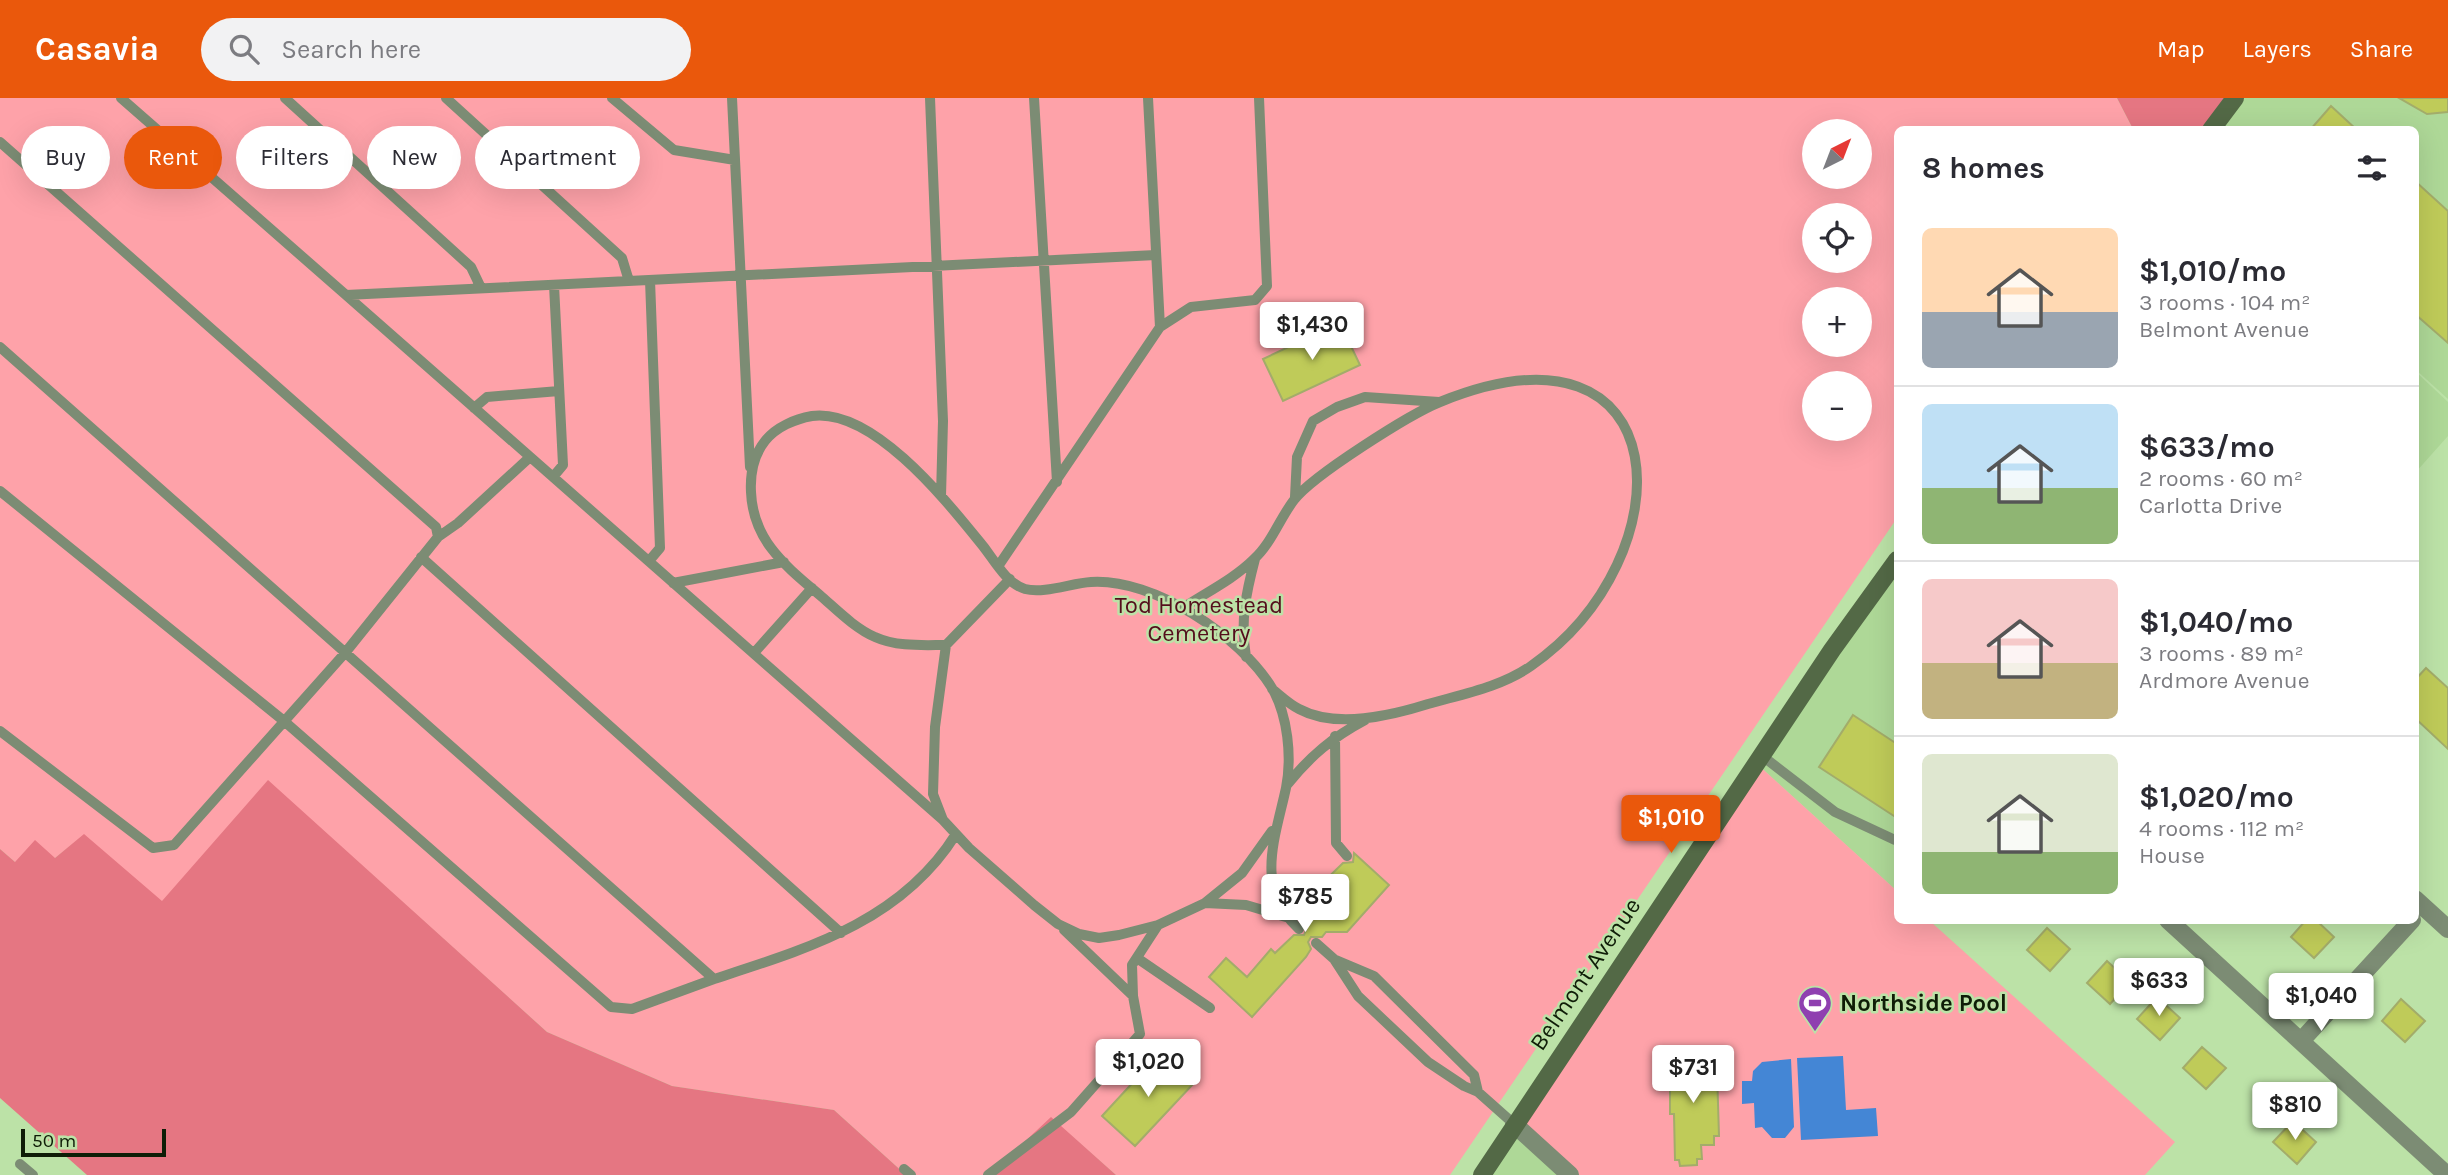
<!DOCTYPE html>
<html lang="en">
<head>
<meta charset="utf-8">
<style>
  :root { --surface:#fff; --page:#f2f2f3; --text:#2b2b33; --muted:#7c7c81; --line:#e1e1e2; --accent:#ea580c }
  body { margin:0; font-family:Karla,sans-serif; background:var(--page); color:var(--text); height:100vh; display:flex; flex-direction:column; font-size:26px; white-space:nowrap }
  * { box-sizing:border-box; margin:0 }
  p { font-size:23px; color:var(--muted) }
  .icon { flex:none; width:38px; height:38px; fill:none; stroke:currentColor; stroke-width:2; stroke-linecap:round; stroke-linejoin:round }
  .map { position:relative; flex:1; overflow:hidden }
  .sheet { position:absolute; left:1894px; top:28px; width:525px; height:798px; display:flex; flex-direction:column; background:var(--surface); border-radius:10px; box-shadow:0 7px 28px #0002 }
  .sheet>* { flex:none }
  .hud { position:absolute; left:21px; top:28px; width:665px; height:63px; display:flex; gap:14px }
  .needle { width:46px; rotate:42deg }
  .controls { position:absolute; left:1802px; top:21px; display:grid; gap:14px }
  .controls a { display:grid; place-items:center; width:70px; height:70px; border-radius:50%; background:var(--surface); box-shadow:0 7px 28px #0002; font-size:35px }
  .scale { position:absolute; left:21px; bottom:18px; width:145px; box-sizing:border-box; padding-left:7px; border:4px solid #0f1d07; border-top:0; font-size:19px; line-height:24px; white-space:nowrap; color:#0f1d07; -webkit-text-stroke:5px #bce2a7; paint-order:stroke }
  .price { position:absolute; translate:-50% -60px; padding:0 16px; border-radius:7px; background:#fff; color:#222; font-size:23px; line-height:46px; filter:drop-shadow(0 2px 4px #0008) }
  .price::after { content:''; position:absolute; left:50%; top:42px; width:21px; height:16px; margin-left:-10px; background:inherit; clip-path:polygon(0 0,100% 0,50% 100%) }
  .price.on { background:var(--accent); color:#fff }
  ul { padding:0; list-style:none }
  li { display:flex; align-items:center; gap:21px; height:175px; padding:0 28px }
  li+li { border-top:2px solid var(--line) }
  li span { display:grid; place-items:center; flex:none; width:196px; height:140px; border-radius:10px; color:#555 }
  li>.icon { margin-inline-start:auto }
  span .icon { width:84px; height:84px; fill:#fffc; stroke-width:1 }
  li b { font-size:30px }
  h2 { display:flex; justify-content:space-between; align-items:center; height:84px; padding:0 28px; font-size:30px }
  .pill { padding:0 24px; border-radius:32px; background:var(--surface); box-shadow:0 7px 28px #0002; font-size:24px; line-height:63px }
  .pill.on { background:var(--accent); color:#fff }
  header { display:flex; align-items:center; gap:42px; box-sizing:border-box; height:98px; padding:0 35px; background:var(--accent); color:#fff }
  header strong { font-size:33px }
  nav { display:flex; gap:38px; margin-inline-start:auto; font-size:24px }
  .search { width:490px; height:63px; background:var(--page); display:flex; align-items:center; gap:18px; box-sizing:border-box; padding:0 24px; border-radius:38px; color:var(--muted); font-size:26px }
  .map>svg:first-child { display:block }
  .built { fill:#aed897 }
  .green { fill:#fea2a9; fill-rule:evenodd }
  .forest { fill:#e57682 }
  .water { fill:#4486d5 }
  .building { fill:#bfcb59; stroke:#a3ac6a; stroke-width:2 }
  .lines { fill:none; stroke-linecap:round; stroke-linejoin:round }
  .lane { stroke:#7c8c74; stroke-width:10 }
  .street { stroke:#7c8c74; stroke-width:18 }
  .secondary { stroke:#536946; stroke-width:18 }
  .labels { text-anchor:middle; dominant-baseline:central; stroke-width:5; stroke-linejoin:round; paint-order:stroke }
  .park-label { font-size:24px; fill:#540e1c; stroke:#bce2a7 }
  .street-label { font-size:24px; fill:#0f1d07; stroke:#bce2a7 }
  .poi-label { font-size:24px; font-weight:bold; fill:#0f1d07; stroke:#bce2a7; text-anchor:start }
</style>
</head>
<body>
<header>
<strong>Casavia</strong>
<div class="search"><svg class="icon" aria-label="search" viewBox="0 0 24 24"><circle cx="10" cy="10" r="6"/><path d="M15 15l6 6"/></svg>Search here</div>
<nav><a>Map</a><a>Layers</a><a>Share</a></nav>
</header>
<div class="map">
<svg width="2448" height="1077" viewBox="0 0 2448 1077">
  <rect width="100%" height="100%" fill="#bce2a7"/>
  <!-- built -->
  <path class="built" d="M2235,0H2448V301L2415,271V32H2211Z
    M2415,273L2448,304V338L2415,375Z
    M1897,462V793L1756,665Z
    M1514,1026L1570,1077H1482Z"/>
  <!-- green -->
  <path class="green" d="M0,0H2117L2133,31L1897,32V420L1450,1077H1116L1051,1020L989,1077H906L834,1012L672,988L547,934L268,683L162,804L84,737L55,760L15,764L0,751ZM1815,33H1860V79H1815ZM1815,117H1860V163H1815ZM1815,201H1860V247H1815ZM1815,285H1860V331H1815Z
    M1756,665L1897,793V822L1930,823L2175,1044L2145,1077H1570L1514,1026Z"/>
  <!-- forest -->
  <path class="forest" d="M2117,0H2235L2211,32L2133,31Z
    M268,682L547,934L672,988L834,1012L906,1077H87L0,1000V751L15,764L35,742L55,760L84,736L162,803Z
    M1051,1019L1116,1077H989Z"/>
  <!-- water -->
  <path class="water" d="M1843,958L1846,1012L1876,1010L1878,1038L1801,1042L1797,960Z
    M1791,961L1794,1029L1785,1040H1772L1762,1029L1755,1030L1754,1005L1742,1006V983H1752L1753,973L1762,964Z"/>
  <!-- building -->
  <path class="building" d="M2399,0H2448V14L2427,16Z
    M2331,8L2357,32H2310Z
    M2415,83L2448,113V245L2415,216Z
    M1340,225L1360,267L1283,303L1263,261Z
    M2426,570L2448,590V651L2415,620V582Z
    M1853,617L1897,646V720L1819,669Z
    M1354,755L1389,787L1347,834H1326L1322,839H1311L1308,844L1311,851L1306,859L1252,919L1209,879L1226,860L1247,879L1271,851L1275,855L1294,837H1304L1307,830L1304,825L1314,814L1303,804L1343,765L1353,764Z
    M2306,822H2316L2334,839L2314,860L2291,839Z
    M2047,830L2070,851L2050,873L2027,852Z
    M2107,863L2130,884L2110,906L2087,885Z
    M2157,899L2180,920L2160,942L2137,921Z
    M2401,901L2425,923L2405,944L2382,923Z
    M2202,949L2226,970L2206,991L2183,970Z
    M1698,951V964H1710L1711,973H1717L1719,1038H1714V1047H1701L1702,1061H1697V1067L1680,1068L1679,1062H1675L1674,1016H1670V952Z
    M1161,954L1194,985L1135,1048L1102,1018Z
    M2293,1023L2316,1044L2297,1066L2273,1044Z"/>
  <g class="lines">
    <!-- lane -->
    <path class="lane" d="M121,0L346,197L1156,157
      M285,0L471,169L481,190
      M446,0L622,160L629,183
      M612,0L674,52L735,62
      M732,0L750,369
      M930,0L943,323L941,398
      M1034,0L1057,384
      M1148,0L1160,229
      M0,44L436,429L438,439L345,555L174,747L153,750L0,633
      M346,197L943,722
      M0,249L714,881C806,851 901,824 956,736
      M474,310L487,299L559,293
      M553,379L563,367L554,187
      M0,393L284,623L611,909L632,911L714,881
      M1295,399L1297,359L1313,323L1337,309L1365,299L1439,304
      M438,439L458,425L530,359
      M421,459L841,835
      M649,463L660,450L650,182
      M999,467L1160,229L1191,209L1255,202L1267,188L1259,0
      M1010,481L946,547L935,629L933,696L943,722L969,750L1034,807L1058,826L1079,836L1099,840L1119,837L1158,827L1205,805L1246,807L1286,819
      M673,485L784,464
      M1181,511C1205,495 1234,481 1254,461C1271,446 1280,420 1294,402C1312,378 1410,316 1440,304C1681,206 1688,459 1531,568C1501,589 1463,596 1428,606C1390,618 1336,631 1299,611C1289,606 1281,598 1272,591
      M946,547C923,547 897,549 875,539C856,531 838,513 822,499C787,469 753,444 751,394C750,375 753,358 765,343C776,329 795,321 812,318C874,310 948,405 983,448C994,462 1007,486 1025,491C1044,496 1072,485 1091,484C1154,480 1240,538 1272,590C1288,618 1292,659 1286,690C1275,741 1254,790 1299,831
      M754,555L812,490
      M1246,559C1240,523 1246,495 1255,461
      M1335,638L1336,745L1347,758
      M1761,657L1835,714L1895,742
      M1287,687C1310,658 1333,639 1365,622
      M1205,805L1242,775L1272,733
      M1064,832L1133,898
      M1316,845L1334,861L1358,898L1428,964L1464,988L1478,994L1514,1026
      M1137,860L1210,910
      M1336,862L1374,878L1474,977L1478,994
      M20,1066L33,1077
      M904,1071L911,1077
      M988,1077L1071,1014L1140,936L1133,898L1132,867L1158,827"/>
    <!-- street -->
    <path class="street" d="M2415,801L2448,831
      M2168,822L2447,1077
      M2301,943L2412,822
      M1514,1026L1570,1077"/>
    <!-- secondary -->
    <path class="secondary" d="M2211,32L2235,0
      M1482,1077L1832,552L1897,462"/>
  </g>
  <!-- icons -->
  <defs>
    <g id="stadium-pin" transform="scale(1.75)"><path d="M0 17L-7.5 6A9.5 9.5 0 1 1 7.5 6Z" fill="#8f40b0" stroke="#bce2a7"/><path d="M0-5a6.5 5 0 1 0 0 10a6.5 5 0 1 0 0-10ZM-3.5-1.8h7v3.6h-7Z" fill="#fff"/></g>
  </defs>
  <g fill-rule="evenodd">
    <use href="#stadium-pin" x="1815" y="905"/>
  </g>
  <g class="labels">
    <!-- park labels -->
    <g class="park-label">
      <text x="1199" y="507">Tod Homestead<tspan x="1199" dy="28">Cemetery</tspan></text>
    </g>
    <!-- street labels -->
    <g class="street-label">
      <text transform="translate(1585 876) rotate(-56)">Belmont Avenue</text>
    </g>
    <!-- poi labels -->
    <g class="poi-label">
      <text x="1840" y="905">Northside Pool</text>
    </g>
  </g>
</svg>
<div class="controls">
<a><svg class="needle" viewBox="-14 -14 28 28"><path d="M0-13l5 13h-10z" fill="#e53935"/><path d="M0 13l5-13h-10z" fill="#7c7c81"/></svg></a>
<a><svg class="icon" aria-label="locate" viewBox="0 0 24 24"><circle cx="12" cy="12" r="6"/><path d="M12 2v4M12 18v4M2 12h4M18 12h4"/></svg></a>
<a>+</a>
<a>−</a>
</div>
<div class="scale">50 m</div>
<b class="price" style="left:1312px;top:264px">$1,430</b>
<b class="price on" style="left:1671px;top:757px">$1,010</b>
<b class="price" style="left:1305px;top:836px">$785</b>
<b class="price" style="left:2159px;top:920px">$633</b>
<b class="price" style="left:2321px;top:935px">$1,040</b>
<b class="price" style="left:1148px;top:1001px">$1,020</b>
<b class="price" style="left:1693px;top:1007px">$731</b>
<b class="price" style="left:2295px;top:1044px">$810</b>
<div class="hud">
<a class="pill">Buy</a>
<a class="pill on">Rent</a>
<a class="pill">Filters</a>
<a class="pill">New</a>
<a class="pill">Apartment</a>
</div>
<section class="sheet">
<h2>8 homes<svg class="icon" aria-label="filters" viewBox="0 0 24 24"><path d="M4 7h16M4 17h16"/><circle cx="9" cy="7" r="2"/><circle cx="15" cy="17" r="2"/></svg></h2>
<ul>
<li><span style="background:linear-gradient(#ffd9b3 60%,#9aa5b1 0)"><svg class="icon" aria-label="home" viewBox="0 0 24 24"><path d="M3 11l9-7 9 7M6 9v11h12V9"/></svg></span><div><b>$1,010/mo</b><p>3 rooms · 104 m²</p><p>Belmont Avenue</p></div></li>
<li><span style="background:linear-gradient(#bfe0f5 60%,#8fb573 0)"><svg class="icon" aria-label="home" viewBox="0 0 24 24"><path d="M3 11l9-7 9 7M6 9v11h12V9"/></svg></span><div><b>$633/mo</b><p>2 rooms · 60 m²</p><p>Carlotta Drive</p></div></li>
<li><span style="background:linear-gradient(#f6c9c9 60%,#c2b280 0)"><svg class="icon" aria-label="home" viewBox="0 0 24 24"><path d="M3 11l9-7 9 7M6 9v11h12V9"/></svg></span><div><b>$1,040/mo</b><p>3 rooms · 89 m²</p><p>Ardmore Avenue</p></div></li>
<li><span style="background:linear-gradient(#dfe7d0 70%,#8fb573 0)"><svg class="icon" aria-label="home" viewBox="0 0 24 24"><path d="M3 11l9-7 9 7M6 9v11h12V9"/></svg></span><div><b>$1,020/mo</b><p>4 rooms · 112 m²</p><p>House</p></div></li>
</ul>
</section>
</div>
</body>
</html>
